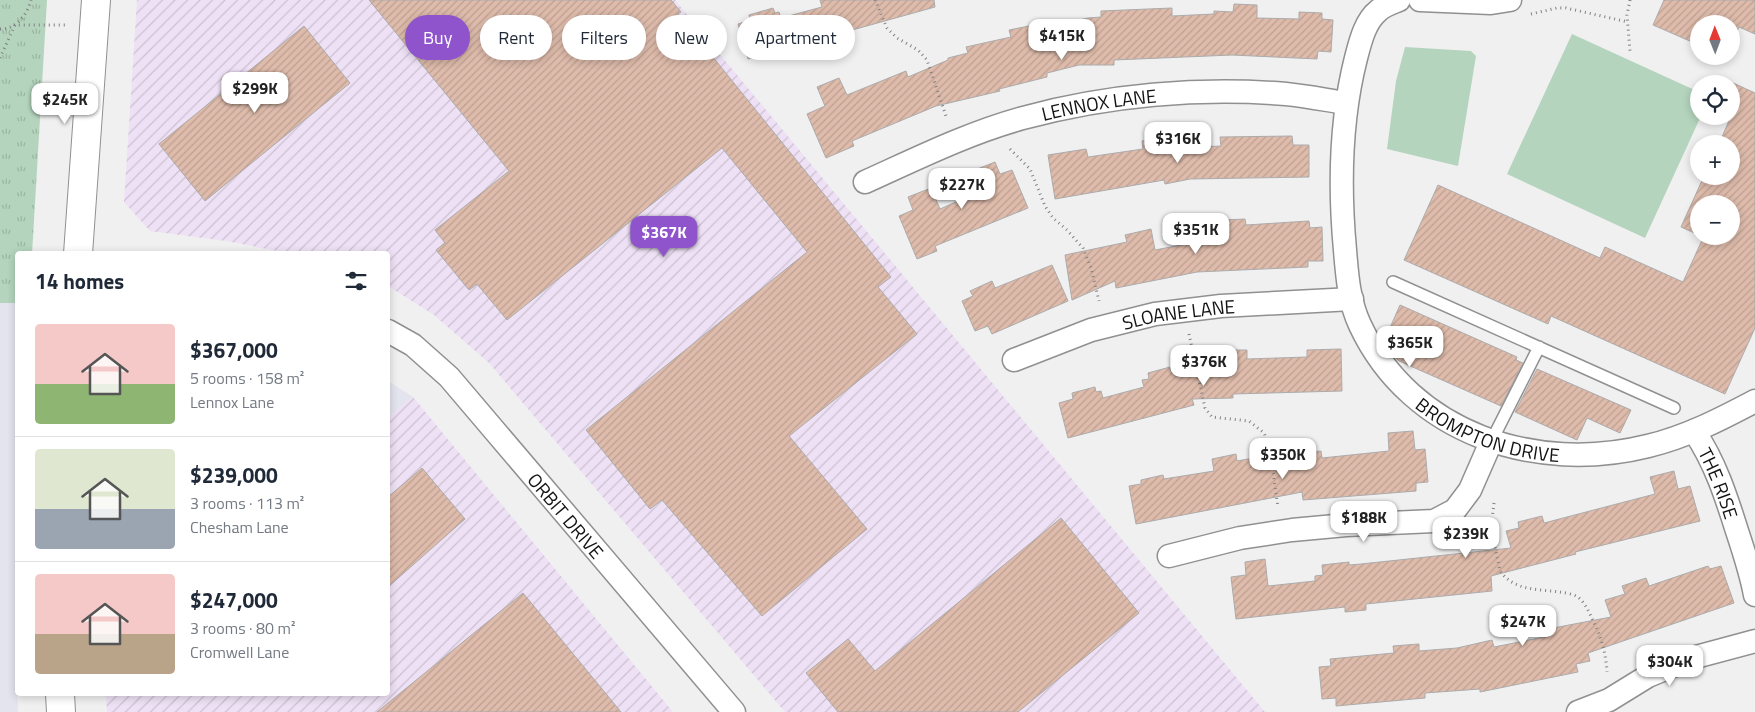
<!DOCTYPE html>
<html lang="en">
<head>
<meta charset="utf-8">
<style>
  :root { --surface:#fff; --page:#f6f6f7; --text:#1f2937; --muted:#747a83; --line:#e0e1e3; --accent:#8f54cb }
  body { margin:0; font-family:"Titillium Web",sans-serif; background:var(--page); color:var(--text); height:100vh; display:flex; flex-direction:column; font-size:19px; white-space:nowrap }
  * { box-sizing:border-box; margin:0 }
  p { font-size:16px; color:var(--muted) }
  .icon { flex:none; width:28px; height:28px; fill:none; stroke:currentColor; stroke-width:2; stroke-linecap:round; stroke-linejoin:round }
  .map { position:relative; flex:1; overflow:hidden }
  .panel { position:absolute; left:15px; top:251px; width:375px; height:445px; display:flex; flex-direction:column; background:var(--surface); border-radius:5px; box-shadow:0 2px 8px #0003 }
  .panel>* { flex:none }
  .top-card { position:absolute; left:405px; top:15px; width:475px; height:45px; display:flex; gap:10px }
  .needle { width:32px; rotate:359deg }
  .controls { position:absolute; left:1690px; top:15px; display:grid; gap:10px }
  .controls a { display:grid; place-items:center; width:50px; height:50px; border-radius:50%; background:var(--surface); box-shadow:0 2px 8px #0003; font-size:25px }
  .price { position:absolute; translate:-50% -42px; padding:0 11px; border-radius:10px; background:#fff; color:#222; font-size:16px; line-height:32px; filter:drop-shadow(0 1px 2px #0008) }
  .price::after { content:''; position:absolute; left:50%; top:30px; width:15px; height:11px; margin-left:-8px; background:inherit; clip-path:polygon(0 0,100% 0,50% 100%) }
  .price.active { background:var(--accent); color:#fff }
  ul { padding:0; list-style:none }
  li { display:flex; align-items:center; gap:15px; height:125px; padding:0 20px }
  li+li { border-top:1px solid var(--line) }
  li span { display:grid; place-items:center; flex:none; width:140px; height:100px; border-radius:5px; color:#555 }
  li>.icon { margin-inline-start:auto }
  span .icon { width:60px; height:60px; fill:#fffc; stroke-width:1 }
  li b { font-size:21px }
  h2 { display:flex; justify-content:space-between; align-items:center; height:60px; padding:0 20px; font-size:21px }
  .chip { padding:0 18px; border-radius:22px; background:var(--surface); box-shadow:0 2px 8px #0003; font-size:18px; line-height:45px }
  .chip.active { background:var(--accent); color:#fff }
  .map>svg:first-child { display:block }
  .built { fill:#e3e4ed }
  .industrial { fill:url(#industrial-furrows) }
  .grass { fill:url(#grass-tufts) }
  .garden { fill:#b4d4bd }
  .building { fill:url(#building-hatch); stroke:#acabab }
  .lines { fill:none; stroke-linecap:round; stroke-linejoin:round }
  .service-casing { stroke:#909091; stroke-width:14 }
  .minor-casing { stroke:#909091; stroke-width:25 }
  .secondary-casing { stroke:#909091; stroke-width:30 }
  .path { stroke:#818182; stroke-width:3; stroke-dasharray:1 4; stroke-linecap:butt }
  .service { stroke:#fff; stroke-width:11 }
  .minor { stroke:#fff; stroke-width:22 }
  .secondary { stroke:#fff; stroke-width:28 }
  .labels { text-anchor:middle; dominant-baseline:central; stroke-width:4; stroke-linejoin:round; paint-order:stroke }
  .street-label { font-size:19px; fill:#121212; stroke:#fff }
</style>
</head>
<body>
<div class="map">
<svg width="1755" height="712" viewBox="0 0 1755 712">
  <defs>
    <pattern id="industrial-furrows" width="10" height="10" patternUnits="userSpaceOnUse" patternTransform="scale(1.25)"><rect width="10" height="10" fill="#eee1f5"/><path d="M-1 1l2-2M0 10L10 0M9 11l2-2" fill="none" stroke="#cbc0d1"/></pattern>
    <pattern id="grass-tufts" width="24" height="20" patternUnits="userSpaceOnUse" patternTransform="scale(1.25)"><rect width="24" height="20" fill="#b4d4bd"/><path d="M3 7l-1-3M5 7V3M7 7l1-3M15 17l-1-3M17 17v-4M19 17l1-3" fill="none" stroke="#9ab5a1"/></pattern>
    <pattern id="building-hatch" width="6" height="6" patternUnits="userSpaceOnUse" patternTransform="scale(1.25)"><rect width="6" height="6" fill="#debbab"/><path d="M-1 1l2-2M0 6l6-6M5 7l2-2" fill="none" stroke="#bda092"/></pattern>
  </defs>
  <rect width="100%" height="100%" fill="#f0f0f1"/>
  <!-- built -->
  <path class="built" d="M0,303H18V570L15,617L18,712H0Z
    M388,381L413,397L388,417Z"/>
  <!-- industrial -->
  <path class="industrial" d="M137,0H675L1265,712H785L489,363L434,315L388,286V254H293L226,241L150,231L124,202Z
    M413,397L673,712H107L106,694H388V417Z"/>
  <!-- grass -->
  <path class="grass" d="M0,0H47L32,254H18L17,303H0Z"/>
  <!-- garden -->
  <path class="garden" d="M1572,34L1699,92V116H1701L1645,238L1507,174Z
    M1405,47L1471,51L1476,56L1458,166L1387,149L1396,81Z"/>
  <!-- building -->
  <path class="building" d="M369,0H671L681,12L678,14L891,277L878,287L917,334L789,436L867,529L762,616L662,500L650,509L586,430L807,252L722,148L507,320L477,284L469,290L436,250L445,243L435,230L509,171Z
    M820,0H934L935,7L748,59L738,24L750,20L749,15L773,8L775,13L779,12L781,18L822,7Z
    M1664,0H1755V34L1739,27L1731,44V24H1699V45L1653,25Z
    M1234,4L1257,5V18L1299,19V12L1322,13V19L1333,20L1331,52L1318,51L1317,59L1232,55L1114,60V65H1079L1047,73V77L999,89L1000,91L936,106L852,141L854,146L826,158L807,114L825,106L817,87L839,78L847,95L906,71L908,77L948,60V58L968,53L966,47L1011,37L1009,30L1034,25L1035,31L1088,18L1101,17V11L1172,8V16L1214,14V11L1233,12Z
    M304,26L350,83L205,201L159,144Z
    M1731,82L1755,93V328L1725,394L1551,316L1548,324L1404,260L1438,185L1600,258L1605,247L1683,282L1703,238L1701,236H1731V204H1699V235L1681,227L1704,176H1731V144H1719L1731,116Z
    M1176,135L1178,148L1221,146L1220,137L1292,136L1293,145H1309V177L1190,179L1165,184L1164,180L1055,199L1048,155L1086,149L1088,157L1143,149L1142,141Z
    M995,162L1000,174L1012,170L1028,208L935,246L937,251L917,259L899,216L913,210L908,197L931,188L940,209L979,192L970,172Z
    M1245,219L1246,225L1309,221L1310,228L1322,227L1323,261H1308V267L1197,272L1116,288L1115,281L1072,300L1065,255L1127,242L1125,235L1151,229L1155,250L1202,241V229L1222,228V220Z
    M1052,265L1068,301L992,334L988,326L975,331L962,301L973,296L970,291L992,281L995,288Z
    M1400,305L1517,357L1516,360L1523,363L1501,406L1399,361L1394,356L1402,336L1389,330Z
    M1341,349L1342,391L1233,394V398L1192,399L1194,405L1068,438L1059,403L1073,399L1072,393L1095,387L1096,392L1101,391L1103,398L1144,387L1142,380L1149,379L1148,373L1170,367L1171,372L1211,362L1210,350H1247V359L1307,357V350Z
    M1537,369L1631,410L1620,433L1587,418L1577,440L1515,412Z
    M1413,431L1415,450L1425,449L1428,482L1416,483V491L1303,500L1302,492L1136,524L1129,486L1141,484V480L1163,475L1164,479L1214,471L1212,459L1236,454L1237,461L1259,457L1321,451L1322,458L1389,451L1388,433Z
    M422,468L465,519L388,587V497Z
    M1674,471L1678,489L1690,486L1700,521L1575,552L1576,554L1491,576L1492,591L1366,604V610L1345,612V607L1236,619L1231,577L1246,575L1245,562L1265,559L1268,586L1315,581V576L1323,575L1322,565L1349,562V565L1361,564L1511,548L1506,531L1519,528L1518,522L1542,516L1544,523L1655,494L1650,477Z
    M1061,518L1139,613L1018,712H838L806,673L848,639L875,671Z
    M1708,566L1710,569L1721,566L1734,603L1588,653L1590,661L1576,664L1578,672L1480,692V689L1425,693V698L1336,706V698L1322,699L1319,667L1331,666L1330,659L1394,653L1393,646L1419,644V651L1457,648L1492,640L1494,647L1549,636L1548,629L1611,617L1605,600L1625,594L1622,586L1646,578L1649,586Z
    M523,593L621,712H377Z"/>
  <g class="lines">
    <!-- service casing -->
    <g class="service-casing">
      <path id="service" d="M1393,282L1674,408
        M1491,442L1539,347"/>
    </g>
    <!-- minor casing -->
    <g class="minor-casing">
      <g id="minor">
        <path id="s1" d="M1399,0C1392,3 1384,5 1378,11C1365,21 1360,43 1356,58C1340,121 1339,185 1345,250C1347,275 1349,302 1360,325C1411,434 1536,474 1648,446C1686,437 1721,419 1755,401"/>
        <path d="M1420,0L1491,3L1510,0"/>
        <path id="s2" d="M865,182C916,159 968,133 1023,118C1107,95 1199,87 1286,94C1306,96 1326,100 1346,103"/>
        <path id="s3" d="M388,331L413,345L449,377L734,712"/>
        <path id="s4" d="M1014,360L1091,330L1155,314L1221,306L1352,299"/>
        <path id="s5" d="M1694,431C1715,462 1726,496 1737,531C1744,552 1751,573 1755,595"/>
        <path d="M1169,556L1240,538L1292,530L1346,525L1434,521L1455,510L1470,490L1491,442"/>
        <path d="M1578,712L1609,700L1648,676L1692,658L1755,641"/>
      </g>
    </g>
    <!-- secondary casing -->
    <g class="secondary-casing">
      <path id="secondary" d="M78,254L96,0
        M60,694L61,712"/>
    </g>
    <!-- path -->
    <path class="path" d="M875,0L887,28L897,38L918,50L927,60L947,119
      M1630,0L1627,15L1630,51
      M1531,14L1557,8H1566L1628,22
      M0,29C17,29 27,15 31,0
      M0,58L15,25H66
      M1010,149L1030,169L1045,206L1053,218L1067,230L1083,248L1091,268L1099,301
      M1189,334L1205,408L1212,417L1249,421L1264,433L1269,445L1278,507
      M1494,503L1491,528L1500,571C1514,591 1538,589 1560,592C1566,593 1573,594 1578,597C1586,604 1590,614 1594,623C1602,639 1606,655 1607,672"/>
    <!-- service -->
    <use href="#service" class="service"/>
    <!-- minor -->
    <use href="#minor" class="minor"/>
    <!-- secondary -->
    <use href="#secondary" class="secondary"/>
  </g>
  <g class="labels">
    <!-- street labels -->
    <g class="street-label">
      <text stroke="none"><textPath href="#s2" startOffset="248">LENNOX LANE</textPath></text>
      <text stroke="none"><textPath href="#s4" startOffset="172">SLOANE LANE</textPath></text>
      <text stroke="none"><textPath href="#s1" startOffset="520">BROMPTON DRIVE</textPath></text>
      <text stroke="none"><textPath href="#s5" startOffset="58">THE RISE</textPath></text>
      <text stroke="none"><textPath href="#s3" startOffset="258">ORBIT DRIVE</textPath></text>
    </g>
  </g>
</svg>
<div class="controls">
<a><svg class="needle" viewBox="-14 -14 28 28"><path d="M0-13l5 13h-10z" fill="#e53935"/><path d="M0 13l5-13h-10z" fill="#747a83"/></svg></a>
<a><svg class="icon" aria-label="locate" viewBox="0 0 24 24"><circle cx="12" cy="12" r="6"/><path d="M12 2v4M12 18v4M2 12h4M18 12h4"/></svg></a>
<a>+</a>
<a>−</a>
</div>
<b class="price" style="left:1062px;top:61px">$415K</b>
<b class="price" style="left:255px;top:114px">$299K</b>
<b class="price" style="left:65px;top:125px">$245K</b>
<b class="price" style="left:1178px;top:164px">$316K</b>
<b class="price" style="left:962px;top:210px">$227K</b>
<b class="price" style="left:1196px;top:255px">$351K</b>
<b class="price active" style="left:664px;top:258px">$367K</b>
<b class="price" style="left:1410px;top:368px">$365K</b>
<b class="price" style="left:1204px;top:387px">$376K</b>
<b class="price" style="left:1283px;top:480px">$350K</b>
<b class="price" style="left:1364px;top:543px">$188K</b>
<b class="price" style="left:1466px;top:559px">$239K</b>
<b class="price" style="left:1523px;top:647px">$247K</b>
<b class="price" style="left:1670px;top:687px">$304K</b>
<div class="top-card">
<a class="chip active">Buy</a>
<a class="chip">Rent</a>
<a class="chip">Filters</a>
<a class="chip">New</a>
<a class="chip">Apartment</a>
</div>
<section class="panel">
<h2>14 homes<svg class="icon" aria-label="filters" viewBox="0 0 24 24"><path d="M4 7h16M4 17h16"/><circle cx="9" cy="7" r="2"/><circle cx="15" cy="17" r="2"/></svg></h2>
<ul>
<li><span style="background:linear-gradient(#f6c9c9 60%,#8fb573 0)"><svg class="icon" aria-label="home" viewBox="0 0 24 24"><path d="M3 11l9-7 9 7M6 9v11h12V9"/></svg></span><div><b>$367,000</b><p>5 rooms · 158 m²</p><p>Lennox Lane</p></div></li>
<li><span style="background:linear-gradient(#dfe7d0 60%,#9aa5b1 0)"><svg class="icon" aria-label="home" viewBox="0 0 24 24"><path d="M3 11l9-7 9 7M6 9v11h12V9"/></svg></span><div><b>$239,000</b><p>3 rooms · 113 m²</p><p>Chesham Lane</p></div></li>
<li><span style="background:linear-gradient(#f6c9c9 60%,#b9a48a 0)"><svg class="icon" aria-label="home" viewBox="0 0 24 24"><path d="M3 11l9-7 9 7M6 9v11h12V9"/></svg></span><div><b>$247,000</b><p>3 rooms · 80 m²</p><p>Cromwell Lane</p></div></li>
</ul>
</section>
</div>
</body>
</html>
